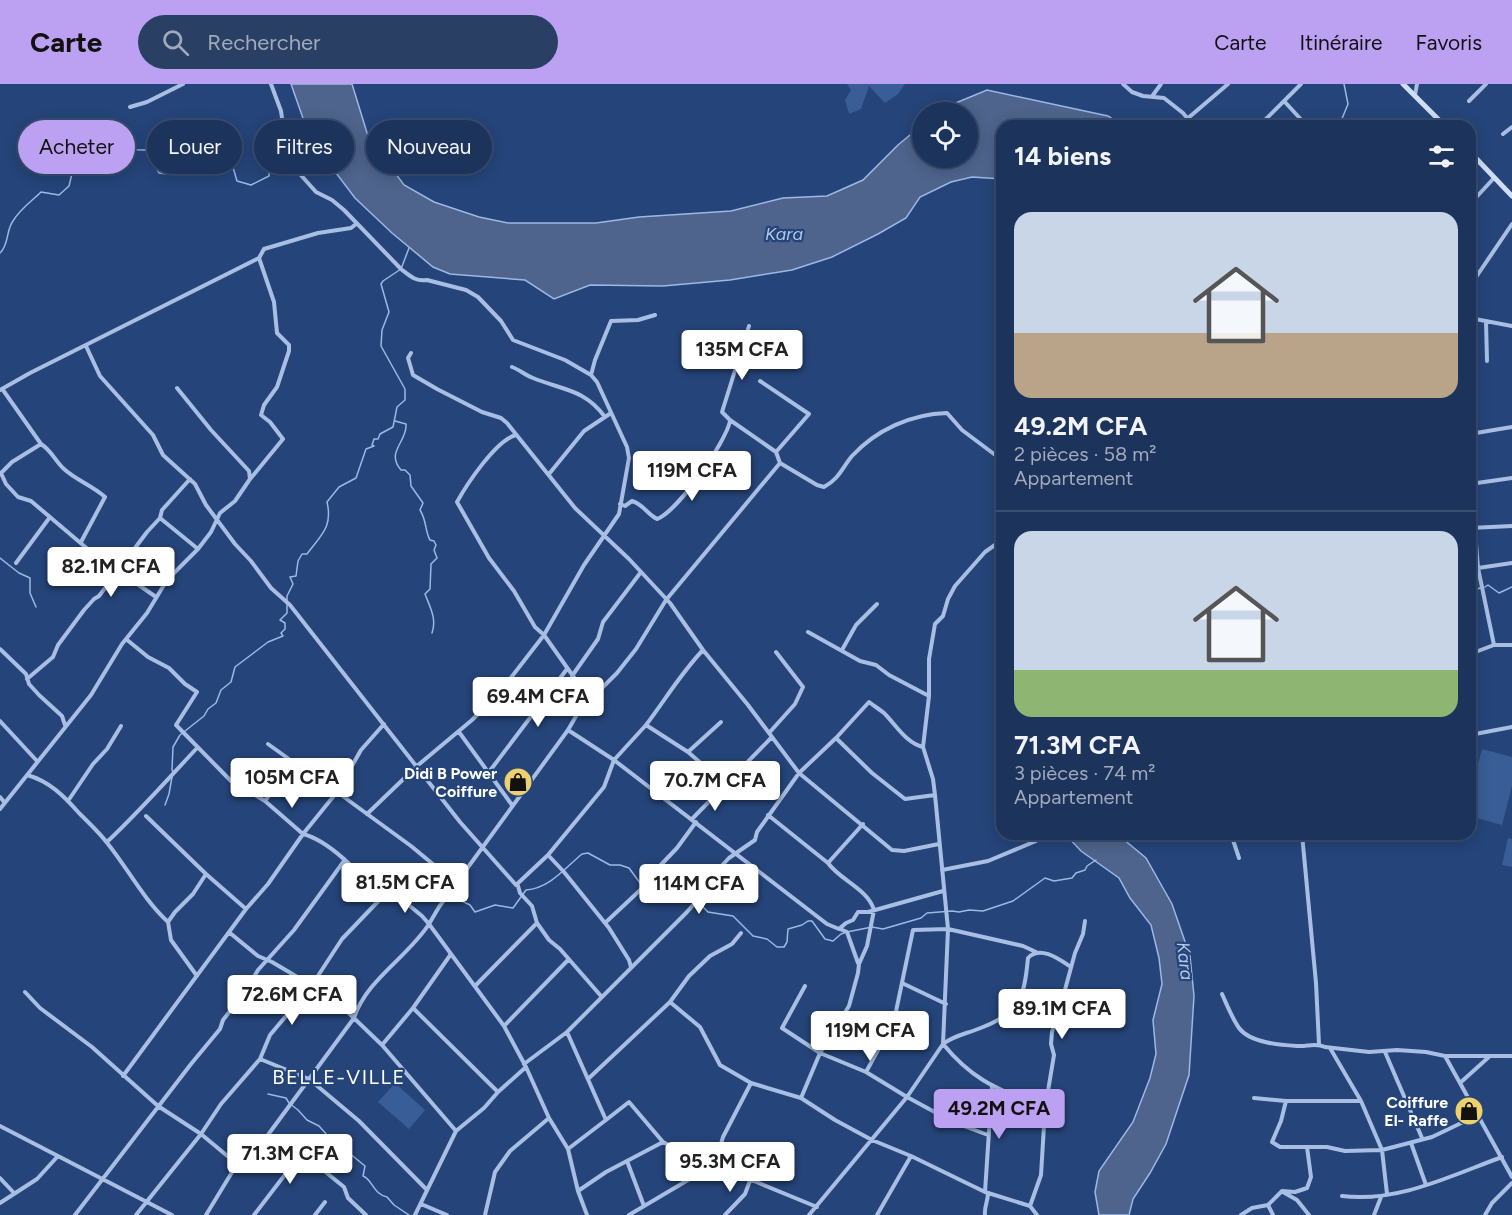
<!DOCTYPE html>
<html lang="fr">
<head>
<meta charset="utf-8">
<style>
  :root { --surface:#1c335b; --page:#293f64; --text:#f1f3f6; --muted:#a0aabb; --line:#3a4e71; --accent:#bca0f2 }
  body { margin:0; font-family:Figtree,sans-serif; background:var(--page); color:var(--text); height:100vh; display:flex; flex-direction:column; font-size:22px; white-space:nowrap }
  * { box-sizing:border-box; margin:0 }
  p { font-size:20px; color:var(--muted) }
  .icon { flex:none; width:33px; height:33px; fill:none; stroke:currentColor; stroke-width:2; stroke-linecap:round; stroke-linejoin:round }
  .map { position:relative; flex:1; overflow:hidden }
  .side { position:absolute; left:996px; top:36px; width:480px; height:720px; display:flex; flex-direction:column; background:var(--surface); border-radius:18px; box-shadow:0 3px 15px #0003,0 0 0 2px var(--line) }
  .side>* { flex:none }
  .top-card { position:absolute; left:18px; top:36px; width:570px; height:54px; display:flex; gap:12px }
  .fabs { position:absolute; left:912px; top:18px; display:grid; gap:12px }
  .fabs a { display:grid; place-items:center; width:66px; height:66px; border-radius:50%; background:var(--surface); box-shadow:0 3px 15px #0003,0 0 0 2px var(--line); font-size:30px }
  .price { position:absolute; translate:-50% -51px; padding:0 14px; border-radius:6px; background:#fff; color:#222; font-size:20px; line-height:39px; filter:drop-shadow(0 2px 3px #0008) }
  .price::after { content:''; position:absolute; left:50%; top:36px; width:18px; height:14px; margin-left:-9px; background:inherit; clip-path:polygon(0 0,100% 0,50% 100%) }
  .price.on { background:var(--accent); color:#111 }
  ul { padding:0; list-style:none }
  li { display:grid; align-content:center; gap:12px; height:318px; padding:0 18px }
  li+li { border-top:2px solid var(--line) }
  li span { display:grid; place-items:center; height:186px; border-radius:18px; color:#555 }
  li>.icon { margin-inline-start:auto }
  span .icon { width:108px; height:108px; fill:#fffc; stroke-width:1 }
  li b { font-size:26px }
  h2 { display:flex; justify-content:space-between; align-items:center; height:72px; padding:0 18px; font-size:26px }
  .pill { padding:0 21px; border-radius:27px; background:var(--surface); box-shadow:0 3px 15px #0003,0 0 0 2px var(--line); font-size:21px; line-height:54px }
  .pill.on { background:var(--accent); color:#111 }
  header { display:flex; align-items:center; gap:36px; box-sizing:border-box; height:84px; padding:0 30px; background:var(--accent); color:#111 }
  header strong { font-size:28px }
  nav { display:flex; gap:33px; margin-inline-start:auto; font-size:21px }
  .search { width:420px; height:54px; background:var(--page); display:flex; align-items:center; gap:15px; box-sizing:border-box; padding:0 21px; border-radius:33px; color:var(--muted); font-size:22px }
  .map>svg:first-child { display:block }
  .green { fill:#395d96 }
  .water { fill:#4e648c; stroke:#9cb8e4; stroke-width:1.5 }
  .lines { fill:none; stroke-linecap:round; stroke-linejoin:round }
  .stream { stroke:#9cb8e4; stroke-width:1.5 }
  .street { stroke:#a8bfe3; stroke-width:4 }
  .secondary { stroke:#d1ddf4; stroke-width:5 }
  .labels { text-anchor:middle; dominant-baseline:central; stroke-width:4.5; stroke-linejoin:round; paint-order:stroke }
  .poi-label { font-size:16px; font-weight:bold; fill:#fff; stroke:#254479; text-anchor:end }
  .water-label { font-size:18px; font-style:italic; fill:#b3c9eb; stroke:#254479 }
  .quarter-label { font-size:20px; letter-spacing:1.5px; fill:#fff; stroke:#254479 }
</style>
</head>
<body>
<header>
<strong>Carte</strong>
<div class="search"><svg class="icon" aria-label="search" viewBox="0 0 24 24"><circle cx="10" cy="10" r="6"/><path d="M15 15l6 6"/></svg>Rechercher</div>
<nav><a>Carte</a><a>Itinéraire</a><a>Favoris</a></nav>
</header>
<div class="map">
<svg width="1512" height="1131" viewBox="0 0 1512 1131">
  <rect width="100%" height="100%" fill="#254479"/>
  <!-- green -->
  <path class="green" d="M847,0H905L898,10L885,19L869,2L861,25L849,30L845,16L851,6Z
    M1482,665L1512,673V702L1502,741L1470,732V710Z
    M1508,754L1512,755V783L1502,781Z
    M395,999L425,1026L409,1045L378,1018Z"/>
  <!-- water -->
  <path class="water" d="M291,0H352L368,52L404,101L434,118L479,133L508,139H596L639,133L731,127L783,114L827,112L863,96L898,61L922,41V74H968V28H938L946,23L987,6L1108,32L1123,42H1002V95L972,93L951,98L920,113L906,134L878,150L832,173L792,186L730,196L663,202L590,201L554,215L525,196L450,190L433,183L392,149L355,114L324,73L305,40Z
    M1065,750H1117L1146,774L1172,820L1190,872L1194,912L1189,991L1166,1060L1150,1089L1133,1115L1129,1131H1099L1095,1108L1099,1087L1133,1038L1150,994L1156,970L1153,936L1162,900L1159,874L1151,841L1130,814L1119,794L1081,767Z"/>
  <g class="lines">
    <!-- stream -->
    <path class="stream" d="M1339,42L1348,20L1344,0
      M0,169C9,161 6,146 13,137C20,125 32,117 41,108L59,111L69,102L75,77L87,71L92,49L102,40L117,44C122,61 128,67 146,66L159,89L167,90L178,84C189,61 197,71 217,65C233,74 232,81 237,97L251,101L269,92L270,68L266,54L268,45L284,42L292,44L324,73
      M395,337L406,340C408,357 385,368 401,386H405L410,391L411,402L423,419L420,426C427,437 425,448 430,456L434,457L436,461L434,466L437,474L431,480L430,505L425,510C430,523 437,535 432,549
      M0,474L19,489L30,494V509L36,523
      M1485,503L1488,501L1499,509L1512,503
      M1470,508L1480,504
      M174,689L172,686L173,663L180,651L204,632L208,625L216,619L221,606L231,598L235,583L268,558L283,552L281,549L285,545V539L280,536L287,529V512L293,500L290,493L296,492L298,477L302,470H307C321,451 333,443 327,418L339,403L356,394L366,365L374,362L372,361L374,355H378L380,350L393,343L397,323L405,316V305L381,262L382,246L389,228L381,200L383,197L401,185L409,164
      M165,721L169,710L172,693
      M454,808L460,811L462,817L470,821L475,828L495,821L513,824L526,806C550,804 565,784 582,770L588,769L610,781H620L629,784L643,803L658,808L668,806L692,818
      M696,820H700L708,828L733,832L753,852L767,855L777,863H784L787,858L788,845L802,841L808,837H812L825,855L833,857L841,850L847,848L872,843L883,845L921,834L927,829L952,827L959,828L969,826L983,827L1013,817L1045,794L1054,797L1072,794L1076,789L1085,786L1087,782L1096,776
      M268,1010L286,1014L289,1019L298,1026L307,1036L319,1042L328,1052L339,1057L343,1064L365,1082L363,1092C372,1095 374,1111 387,1113L394,1121L409,1131"/>
    <!-- street -->
    <path class="street" d="M271,0L281,27L286,62L294,74L299,89L316,108L332,116L344,126L401,185C410,192 416,198 427,196L466,206L478,213L501,237L513,256L565,276L591,291L597,298L627,363L629,374L619,430L584,481L544,551L499,609L472,636L417,682L367,730
      M1123,0L1132,8L1143,12L1164,14L1183,29L1194,42
      M1153,11L1161,0
      M1415,11L1417,0
      M1284,17L1307,42
      M1469,17L1486,0
      M130,23L147,18L183,0
      M1187,35L1228,0
      M1259,42L1301,0
      M1503,50L1512,43
      M1470,120L1494,94
      M1470,202L1512,140
      M1470,234L1512,242
      M1486,238L1487,277
      M86,262L100,292L153,351L163,371L195,400L206,421L235,460L251,477L271,504L290,521L460,738L516,801L548,771L604,703L614,676L646,641L688,668L703,681L722,704
      M411,269L408,274L413,291L437,305L482,328L501,334L507,339L575,424L629,475L670,519L703,566L748,621L799,689L892,766L904,767L939,760
      M512,283C520,286 525,291 533,294C562,306 585,305 605,333
      M591,291L595,276L611,237L638,236L655,231
      M760,297L809,330L776,368
      M0,306L30,289L259,174L264,165L318,149L351,144L356,140
      M3,306L41,360C52,367 55,377 64,385C76,396 93,402 105,413L81,458
      M1470,350L1512,343
      M516,351C496,356 467,400 457,418L489,474L514,507L535,543L544,551L585,609L588,618
      M41,360L12,378L1,389L6,400L18,413L31,417L90,467L156,513
      M780,379L817,401L824,403C839,395 842,384 852,372C876,346 911,330 947,329L962,346L1002,376
      M549,390L584,347L611,329
      M251,394L283,355L270,338L261,331L264,321L277,303L289,267V261L277,249L274,218L259,174
      M1470,400L1512,394
      M620,420L625,422L632,417C643,420 647,430 657,435C677,428 726,358 730,337
      M1473,423L1478,484L1494,561
      M160,434L162,426L190,395
      M1470,444L1512,442
      M16,479L50,433
      M1478,484L1512,479
      M808,548L860,577L876,581L889,591L929,612
      M126,555L148,573L169,584L185,600L197,608L176,641L231,697L265,717L303,750C330,757 358,788 376,808H393L422,832L429,840C408,873 366,896 354,934L262,1059L246,1074L237,1080
      M0,565L26,590L29,600L39,611L62,632L65,641
      M842,566L856,541L877,520
      M1470,570L1494,561H1512
      M572,592L598,555L603,538L641,488
      M27,595L53,573L58,561L84,526L94,515L99,512L147,448L160,434L198,465
      M0,637L37,677
      M646,641C665,616 681,589 703,566
      M568,646L614,676L827,840L839,845L846,839L853,836L858,828H868L943,807
      M459,648L512,721
      M769,649L795,620L803,603L776,568
      M1470,651L1512,643
      M836,654L872,689L905,715L935,711
      M688,668L721,638
      M489,688L567,585
      M27,691C49,697 64,712 79,729C89,739 100,749 108,760C128,785 144,816 168,838
      M337,708L411,762L457,800
      M0,713L5,719
      M68,717L93,680L107,665L121,642
      M265,717L293,678L268,660
      M0,725L91,611L122,560L147,529L167,496L198,465L211,448L220,429L235,417L250,395L249,387L211,346L177,304
      M768,731L828,779C840,796 868,805 874,826L867,862L859,880L858,889L849,922L820,969L801,1014
      M146,732L206,790L246,825
      M692,735L772,653
      M1231,750L1239,774
      M1302,750L1316,899L1319,960
      M107,758C139,728 167,696 197,664
      M548,771L564,788L609,844L629,876L631,883
      M828,779L863,740
      M942,786L988,777L1036,757
      M516,801L518,802L520,809L532,822L537,839L549,856L560,865L601,912
      M605,839L652,795L655,787L677,764L696,738
      M840,845L847,848L858,879
      M230,849L258,872L272,878L333,914L382,961L456,1047L415,1131
      M197,892L171,856L168,838L175,828L193,810L206,790
      M902,899L946,920
      M476,901L537,839
      M805,902L782,944L820,969L866,988L907,1013L953,1038L988,1051
      M25,908L40,924L92,963L158,1022L201,1050L237,1080L206,1131
      M1222,910C1227,921 1232,934 1239,944C1250,959 1281,961 1297,962C1307,963 1315,958 1325,963L1369,968L1397,966L1426,968L1445,972H1512
      M670,918L700,943L720,981L751,999L801,1014L835,1036L872,1056L911,1072L985,1108L1030,1122L1041,1091L1045,1025C1001,1006 975,999 943,960L948,845L935,711L933,695L923,663L929,612V575L935,540L943,532L948,515L955,502L985,468L1002,456
      M413,924L498,1008
      M504,942L568,876
      M567,948L606,1036L568,1065
      M382,961L413,924L451,870
      M1330,964L1361,1017L1382,1066L1387,1110
      M1385,968L1422,1054
      M1445,972L1512,1093
      M260,975L270,951L312,901L342,855L388,807
      M524,980L567,948L687,828L706,806L715,789L729,774L755,756L757,748L799,689L836,654L869,618C874,622 879,625 884,629C896,641 906,659 923,663
      M866,988L894,937L913,846L948,845L1023,862L1036,868
      M123,992L246,825L268,800L303,750L337,708L361,666L384,640
      M588,995L670,918L689,892L710,872L732,860L741,849
      M1460,999L1490,972
      M1254,1014L1286,1017H1360
      M1286,1017L1281,1037L1272,1058L1280,1063H1327L1345,1067L1382,1066L1432,1053L1478,1031
      M1045,1025L1054,971L1051,960L1052,948L1060,924L1075,869L1083,850L1085,837
      M606,1036L629,1018L663,1058
      M0,1042L172,1131
      M456,1047L484,1024L498,1008L526,983
      M1411,1059L1426,1101
      M300,1071L317,1081L344,1103L348,1114L366,1131
      M627,1077L644,1122
      M0,1094L14,1109
      M578,1107L606,1088L663,1058L676,1065L817,1123
      M985,1108L992,1002
      M1283,1108L1297,1116L1309,1131
      M1342,1112C1397,1119 1450,1092 1502,1073
      M0,1119L37,1095L58,1072
      M421,1120L447,1131
      M1268,1121L1273,1131
      M1030,1122L1037,1131
      M75,1131L191,980L220,945L223,936L245,908L258,886L294,846L344,777
      M136,1131L201,1050L221,1020L260,975L309,995L359,1037L427,1106
      M254,1131L300,1071L306,1060
      M315,1131L325,1118
      M485,1131L495,1088L510,1067L549,1034
      M587,1131L578,1107L568,1065L549,1034L526,983L504,942L429,840L439,823L568,646L579,627L617,589L636,565L666,516L780,379L776,368L730,336L722,328L749,242
      M629,1131L715,1080L723,1053L751,999
      M725,1131L745,1110L751,1094
      M809,1131L907,1013L943,960C953,952 965,950 978,945C1019,930 1024,916 1028,874C1040,861 1059,875 1071,883
      M877,1131L911,1072
      M985,1131C984,1123 988,1117 988,1109
      M1241,1131L1252,1124L1268,1121L1282,1107L1295,1108L1307,1104L1311,1093L1307,1063
      M1374,1131L1381,1113
      M1485,1131L1492,1119L1512,1099"/>
    <!-- secondary -->
    <path class="secondary" d="M1403,0L1445,42
      M1470,68L1512,112"/>
  </g>
  <!-- icons -->
  <defs>
    <g id="shop-disc" transform="scale(1.5)"><circle r="9.5" fill="#ecd16d" stroke="#254479"/><path d="M-5-2.5h2.3a2.7 3.5 0 0 1 5.4 0H5L5.5 6h-11ZM-1.5-2.5h3a1.5 2.3 0 0 0-3 0Z" fill="#111"/></g>
  </defs>
  <g fill-rule="evenodd">
    <use href="#shop-disc" x="518" y="698"/>
    <use href="#shop-disc" x="1469" y="1027"/>
  </g>
  <g class="labels">
    <!-- poi labels -->
    <g class="poi-label">
      <text x="497" y="689">Didi B Power<tspan x="497" dy="18">Coiffure</tspan></text>
      <text x="1448" y="1018">Coiffure<tspan x="1448" dy="18">El- Raffe</tspan></text>
    </g>
    <!-- water labels -->
    <g class="water-label">
      <text x="784" y="150">Kara</text>
      <text transform="translate(1185 877) rotate(83)">Kara</text>
    </g>
    <!-- quarter labels -->
    <g class="quarter-label">
      <text x="339" y="993">BELLE-VILLE</text>
    </g>
  </g>
</svg>
<div class="fabs">
<a><svg class="icon" aria-label="locate" viewBox="0 0 24 24"><circle cx="12" cy="12" r="6"/><path d="M12 2v4M12 18v4M2 12h4M18 12h4"/></svg></a>
</div>
<b class="price" style="left:742px;top:297px">135M CFA</b>
<b class="price" style="left:692px;top:418px">119M CFA</b>
<b class="price" style="left:111px;top:514px">82.1M CFA</b>
<b class="price" style="left:538px;top:644px">69.4M CFA</b>
<b class="price" style="left:292px;top:725px">105M CFA</b>
<b class="price" style="left:715px;top:728px">70.7M CFA</b>
<b class="price" style="left:405px;top:830px">81.5M CFA</b>
<b class="price" style="left:699px;top:831px">114M CFA</b>
<b class="price" style="left:292px;top:942px">72.6M CFA</b>
<b class="price" style="left:1062px;top:956px">89.1M CFA</b>
<b class="price" style="left:870px;top:978px">119M CFA</b>
<b class="price on" style="left:999px;top:1056px">49.2M CFA</b>
<b class="price" style="left:290px;top:1101px">71.3M CFA</b>
<b class="price" style="left:730px;top:1109px">95.3M CFA</b>
<div class="top-card">
<a class="pill on">Acheter</a>
<a class="pill">Louer</a>
<a class="pill">Filtres</a>
<a class="pill">Nouveau</a>
</div>
<section class="side">
<h2>14 biens<svg class="icon" aria-label="filters" viewBox="0 0 24 24"><path d="M4 7h16M4 17h16"/><circle cx="9" cy="7" r="2"/><circle cx="15" cy="17" r="2"/></svg></h2>
<ul>
<li><span style="background:linear-gradient(#c9d6e8 65%,#b9a48a 0)"><svg class="icon" aria-label="home" viewBox="0 0 24 24"><path d="M3 11l9-7 9 7M6 9v11h12V9"/></svg></span><div><b>49.2M CFA</b><p>2 pièces · 58 m²</p><p>Appartement</p></div></li>
<li><span style="background:linear-gradient(#c9d6e8 75%,#8fb573 0)"><svg class="icon" aria-label="home" viewBox="0 0 24 24"><path d="M3 11l9-7 9 7M6 9v11h12V9"/></svg></span><div><b>71.3M CFA</b><p>3 pièces · 74 m²</p><p>Appartement</p></div></li>
</ul>
</section>
</div>
</body>
</html>
